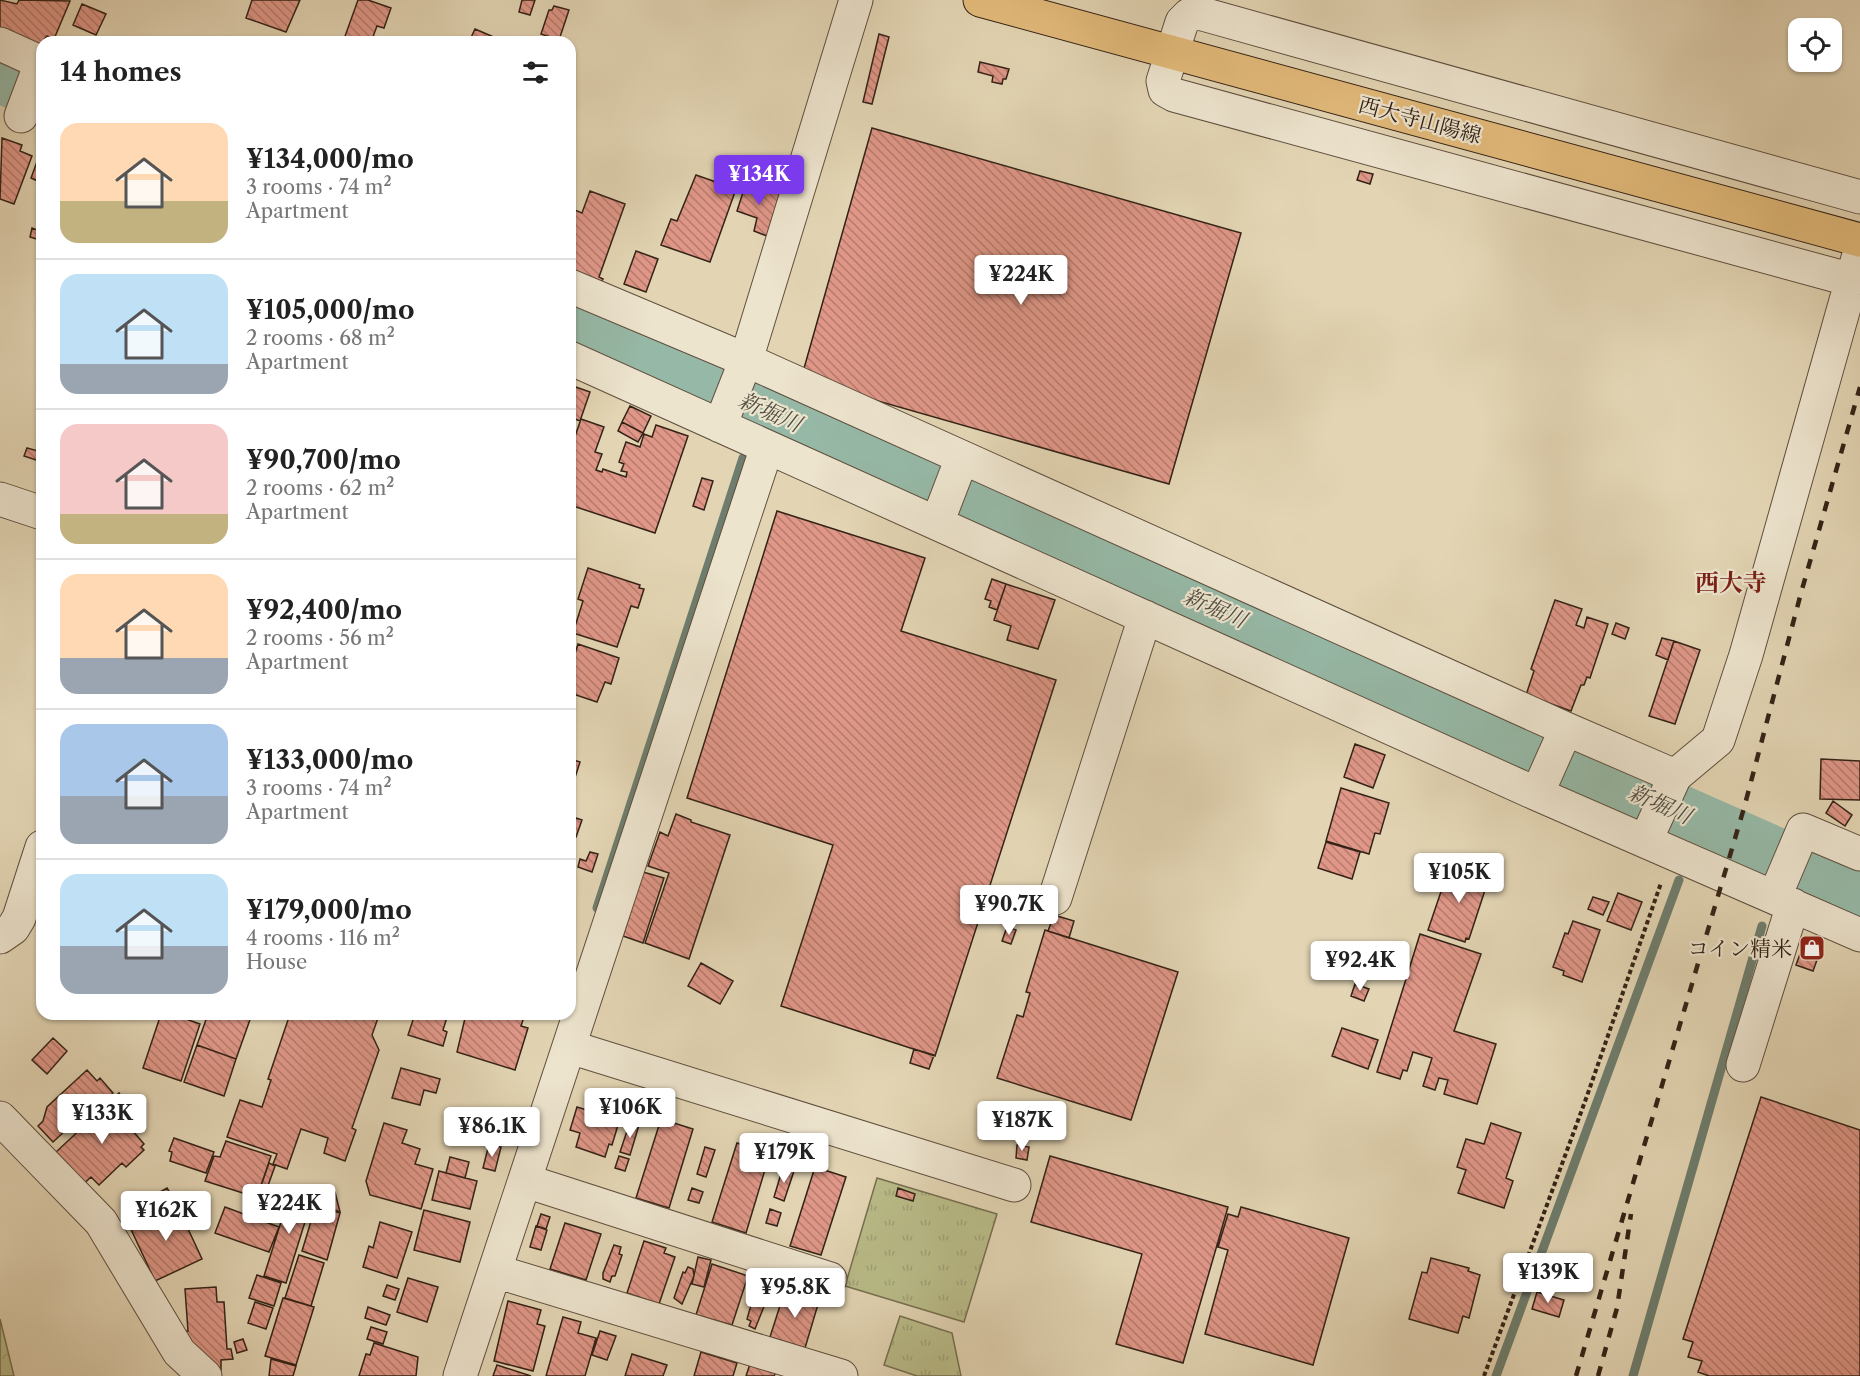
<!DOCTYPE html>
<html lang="en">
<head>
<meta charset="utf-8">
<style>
  :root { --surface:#fff; --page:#f6f6f6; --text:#222; --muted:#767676; --line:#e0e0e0; --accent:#7c3aed }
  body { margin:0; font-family:"Libre Caslon Text","Noto Serif JP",serif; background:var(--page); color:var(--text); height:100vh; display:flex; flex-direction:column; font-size:22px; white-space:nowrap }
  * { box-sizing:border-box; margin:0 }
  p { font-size:20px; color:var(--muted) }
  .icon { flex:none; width:33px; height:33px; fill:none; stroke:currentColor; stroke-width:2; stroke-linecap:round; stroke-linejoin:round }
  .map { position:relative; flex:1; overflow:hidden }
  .panel { position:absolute; left:36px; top:36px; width:540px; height:984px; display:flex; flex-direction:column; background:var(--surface); border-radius:18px; box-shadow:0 2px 4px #0004 }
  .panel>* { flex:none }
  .fabs { position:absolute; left:1788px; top:18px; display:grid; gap:12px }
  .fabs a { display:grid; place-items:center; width:54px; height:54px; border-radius:12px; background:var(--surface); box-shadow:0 2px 4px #0004; font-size:30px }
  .price { position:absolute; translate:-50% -51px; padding:0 14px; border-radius:6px; background:#fff; color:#222; font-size:20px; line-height:39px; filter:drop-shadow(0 2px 3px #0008) }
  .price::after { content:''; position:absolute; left:50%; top:36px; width:18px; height:14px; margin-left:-9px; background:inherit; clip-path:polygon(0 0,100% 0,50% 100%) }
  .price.active { background:var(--accent); color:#fff }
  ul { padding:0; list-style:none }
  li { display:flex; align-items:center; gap:18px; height:150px; padding:0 24px }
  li+li { border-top:2px solid var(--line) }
  li span { display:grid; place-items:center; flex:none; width:168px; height:120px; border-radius:18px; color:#555 }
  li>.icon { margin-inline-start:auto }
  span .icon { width:72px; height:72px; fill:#fffc; stroke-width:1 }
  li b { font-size:26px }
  h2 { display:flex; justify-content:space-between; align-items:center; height:72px; padding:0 24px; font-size:26px }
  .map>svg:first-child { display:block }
  .grass { fill:url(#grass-tufts); stroke:#766f50; stroke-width:1.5 }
  .forest { fill:url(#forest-crowns); stroke:#766f50; stroke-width:1.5 }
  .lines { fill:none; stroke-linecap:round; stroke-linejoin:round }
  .stream { stroke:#6e7d6d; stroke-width:9 }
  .river { stroke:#96b9a7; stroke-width:57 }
  .building { fill:url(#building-back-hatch); stroke:#332216; stroke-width:1.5 }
  .minor-casing { stroke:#5f4f3e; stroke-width:35 }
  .major-casing { stroke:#332216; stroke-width:35 }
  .path { stroke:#332216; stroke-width:4; stroke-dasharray:4.5 3; stroke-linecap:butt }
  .minor { stroke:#ede4ce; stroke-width:33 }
  .major { stroke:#e2ba7a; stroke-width:33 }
  .rail { stroke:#332216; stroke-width:4.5; stroke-dasharray:10 10; stroke-linecap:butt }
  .labels { text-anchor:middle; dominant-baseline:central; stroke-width:4.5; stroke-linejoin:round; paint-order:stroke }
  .street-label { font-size:21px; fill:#332216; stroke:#ede4ce }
  .poi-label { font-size:21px; fill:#332216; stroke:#ede4ce; text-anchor:end }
  .water-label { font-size:22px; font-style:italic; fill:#514f42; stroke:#ede4ce }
  .quarter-label { font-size:24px; font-weight:bold; fill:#7a1f14; stroke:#ede4ce }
</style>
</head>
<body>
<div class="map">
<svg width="1860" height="1376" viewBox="0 0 1860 1376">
  <defs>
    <pattern id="grass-tufts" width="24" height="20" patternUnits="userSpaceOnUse" patternTransform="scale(1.5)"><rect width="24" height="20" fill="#b9bc89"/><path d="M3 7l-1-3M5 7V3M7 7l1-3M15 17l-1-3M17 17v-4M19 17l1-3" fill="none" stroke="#a0a176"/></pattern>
    <pattern id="forest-crowns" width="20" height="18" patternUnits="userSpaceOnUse" patternTransform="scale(1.5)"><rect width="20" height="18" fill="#b9bc89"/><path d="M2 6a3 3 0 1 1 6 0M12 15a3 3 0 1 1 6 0" fill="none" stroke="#a0a176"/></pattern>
    <pattern id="building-back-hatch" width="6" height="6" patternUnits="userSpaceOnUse" patternTransform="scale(1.5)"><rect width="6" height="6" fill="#e09788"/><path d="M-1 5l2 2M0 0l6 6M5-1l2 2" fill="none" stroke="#b67b6e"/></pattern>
  </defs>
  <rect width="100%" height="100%" fill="#e3d5b4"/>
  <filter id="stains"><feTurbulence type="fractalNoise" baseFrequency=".00333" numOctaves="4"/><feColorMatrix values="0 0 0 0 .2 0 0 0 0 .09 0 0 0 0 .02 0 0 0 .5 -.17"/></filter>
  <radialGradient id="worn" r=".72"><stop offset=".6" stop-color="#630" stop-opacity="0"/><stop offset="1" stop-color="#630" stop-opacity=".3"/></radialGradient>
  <!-- grass -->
  <path class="grass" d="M877,1178L997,1214L964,1322L845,1286Z
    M900,1316L952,1333L961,1376H917L884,1365Z"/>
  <!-- forest -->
  <path class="forest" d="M0,1319L14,1376H0Z"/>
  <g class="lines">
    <!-- stream -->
    <path class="stream" d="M1694,840L1701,822
      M597,908L743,458
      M1496,1376L1679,880
      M1633,1376L1762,926"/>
    <!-- river -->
    <path class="river" d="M0,74L42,93
      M570,324L1860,893"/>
  </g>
  <!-- building -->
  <path class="building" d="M0,0L17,4L19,0L70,1L54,39L47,36L42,42V48L0,32Z
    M252,0H300L286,32L246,18Z
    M358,0H368L391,8L384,28L377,26L371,42L344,39Z
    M522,0H535L530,15L519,12Z
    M82,4L106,14L96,35L73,25Z
    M554,6L569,10L559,40L541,34L549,10H552Z
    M475,29L503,41L469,42Z
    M879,34L889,37L872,104L863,102Z
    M980,62L1009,69L1006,79H1003L1002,84L992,82L993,76L978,72Z
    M872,128L1241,233L1169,484L801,379Z
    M2,138L22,145L20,151L32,156L14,204L0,199Z
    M38,159L42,161V183L31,178Z
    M1360,171L1373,174L1370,184L1357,180Z
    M696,175L736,189L710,262L661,245L671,219L677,221Z
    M746,183L780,194L767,236L754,231L757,218L737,211Z
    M590,191L625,204L599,277L603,279L595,292L570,283V208L582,213Z
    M32,228L42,232L40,240L30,237Z
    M636,251L658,259L646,292L624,284Z
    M570,385L590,392L580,421L570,417Z
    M630,406L651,416L643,433L622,422Z
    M581,419L604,427L595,452L602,454L596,470L602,472L603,469L626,477L627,472L621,471L624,464L619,462L626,442L640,447L644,434L652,437L656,425L688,436L655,533L570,505V451Z
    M622,422L643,433L638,442L618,431Z
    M27,448L42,452V462L24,456Z
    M702,478L713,481L704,510L693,506Z
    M777,511L925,558L901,631L1056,680L935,1056L781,1006L833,845L687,798Z
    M588,568L640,585L639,588L644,589L638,608L631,606L617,647L573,633L583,601L578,599Z
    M992,579L1006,584L997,610L989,607L991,601L985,599Z
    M1006,584L1055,600L1038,649L1007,640L1011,626L994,620Z
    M1555,600L1582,609L1576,625L1584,628L1587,617L1608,624L1590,678L1587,677L1584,685H1581L1571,711L1526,695L1534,671L1531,669Z
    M1616,623L1629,628L1625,639L1612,634Z
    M1662,638L1674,641L1668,660L1656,655Z
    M1674,641L1700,650L1675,724L1649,716Z
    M578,644L619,658L611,684L605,682L597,702L570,693V653L575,654Z
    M1355,744L1385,755L1373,788L1344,777Z
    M570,759L580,762L570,793Z
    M1821,759L1860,761V800L1820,799Z
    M1341,788L1389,803L1380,834L1375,833L1369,854L1326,841Z
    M1833,801L1852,815L1845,826L1826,813Z
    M676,814L691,820V822L730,835L689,959L645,943L669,873L648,866L660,832L668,836Z
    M570,816L582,820L576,837L570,835Z
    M1326,842L1360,852L1352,879L1318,868Z
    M590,852L598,854L592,872L578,867L580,859L586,861Z
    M1450,865L1489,878L1469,939L1466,938L1465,942L1428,930Z
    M643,872L664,878L643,943L623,936Z
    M1618,893L1642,902L1631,930L1607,921Z
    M1593,897L1609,902L1603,915L1588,909Z
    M1054,915L1074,921L1069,938L1048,931Z
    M1573,921L1600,930L1582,982L1563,975L1564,971L1553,967L1565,933L1568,934Z
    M1007,927L1016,930L1011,944L1002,941Z
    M1045,930L1178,972L1131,1120L997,1078L1017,1015L1023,1017L1030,993L1026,992Z
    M1420,934L1481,954L1454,1031L1496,1044L1477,1104L1444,1094L1448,1080L1439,1078L1435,1090L1423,1086L1432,1058L1413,1052L1407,1071L1403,1070L1400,1079L1377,1072Z
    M1800,954L1817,960L1813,971L1796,965Z
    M701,963L733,981L720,1004L688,986Z
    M1355,984L1369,989L1364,1001L1351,996Z
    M161,1014H172L200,1024L181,1081L143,1068Z
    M208,1014H252L236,1059L197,1045Z
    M290,1014H366L378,1018L372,1035L379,1050L352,1128L356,1130L345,1161L324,1153L328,1138L301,1129L287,1169L273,1164L277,1154L227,1137L240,1100L262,1107L271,1080L268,1079Z
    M415,1014H448L443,1030L447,1032L443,1046L408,1035Z
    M466,1014H525L521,1026L528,1028L515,1070L457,1052Z
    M1342,1028L1378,1040L1368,1069L1332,1056Z
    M53,1038L67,1051L47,1074L32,1060Z
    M197,1045L236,1059L224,1096L184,1082Z
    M914,1049L934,1055L929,1069L910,1063Z
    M401,1068L440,1079L436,1093L424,1090L420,1105L392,1098Z
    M87,1070L97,1081L100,1078L113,1093L84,1120L80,1117L53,1142L38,1126L43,1121L47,1107Z
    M119,1093L136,1120L132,1124L135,1127L132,1130L144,1144L141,1147L144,1150L126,1167L122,1163L99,1185L91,1177L78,1189L55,1153Z
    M606,1094L623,1099L619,1111L622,1112L612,1145L609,1144L605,1157L576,1147L580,1133L570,1130L577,1107L593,1112L595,1104L603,1106Z
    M1761,1097L1860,1130V1376H1709L1698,1372L1702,1361L1688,1357L1693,1342L1683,1339Z
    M661,1119L693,1129L669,1208L636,1198Z
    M630,1122L639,1125L630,1155L620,1152Z
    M384,1123L407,1130L402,1143L420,1149L415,1164L433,1169L421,1209L370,1195L366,1181Z
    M1491,1123L1521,1133L1506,1178L1513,1181L1504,1208L1458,1193L1466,1170L1457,1167L1466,1139L1484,1144Z
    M174,1138L214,1152L206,1173L170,1161L172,1152L169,1151Z
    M226,1141L271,1156L255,1203L244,1199L246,1194L205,1181L214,1156L220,1157Z
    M737,1143L770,1153L746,1233L712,1222Z
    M489,1144L501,1147L495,1171L483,1168Z
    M1017,1145L1029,1147L1027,1160L1016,1158Z
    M705,1147L715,1150L706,1177L697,1174Z
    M619,1156L629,1159L625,1171L615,1168Z
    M1050,1156L1228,1207L1183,1363L1116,1344L1142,1254L1031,1222Z
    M450,1157L469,1162L465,1178L446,1173Z
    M269,1163L275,1166L261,1205L255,1203Z
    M783,1167L794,1171L784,1201L774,1197Z
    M815,1167L846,1177L821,1255L790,1246Z
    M439,1171L477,1181L470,1209L432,1200Z
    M292,1187L314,1193L286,1283L264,1276Z
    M321,1187L335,1192L340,1212L315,1204Z
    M167,1188L173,1198L157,1207L151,1197Z
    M692,1188L703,1192L699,1203L688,1200Z
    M898,1188L915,1194L913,1201L896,1196Z
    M176,1203L202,1259L155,1281L129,1225Z
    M316,1205L340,1213L327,1260L302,1251Z
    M225,1207L279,1227L269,1252L215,1233Z
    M1241,1207L1349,1238L1313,1365L1205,1334L1228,1250L1218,1247L1228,1214L1238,1217Z
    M770,1209L781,1213L777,1226L766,1223Z
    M424,1210L470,1222L460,1262L414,1250Z
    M541,1214L550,1217L546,1229L537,1226Z
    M380,1222L412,1232L397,1278L363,1267L369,1246L373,1248Z
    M565,1223L601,1234L586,1280L550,1269Z
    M536,1226L547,1230L541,1250L530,1247Z
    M644,1241L666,1248L664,1253L675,1257L659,1304L627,1293Z
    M614,1245L621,1247L619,1254L622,1255L615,1276H612L610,1282L603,1279V1273Z
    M299,1255L324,1263L311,1306L285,1298Z
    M698,1257L711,1260L704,1287L692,1284Z
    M1431,1258L1469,1268L1468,1271L1480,1275L1469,1318L1463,1316L1458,1333L1409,1319L1422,1272L1427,1273Z
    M712,1264L748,1276L732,1325L696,1315Z
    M688,1267L693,1269L694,1276L682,1304L674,1298L683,1272L685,1273Z
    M257,1275L281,1283L274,1306L249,1298Z
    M408,1278L438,1287L427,1322L397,1312Z
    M387,1285L399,1289L395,1300L383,1296Z
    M216,1287L217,1302H224L227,1349H231L233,1359L221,1360V1370L203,1371L183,1331H188L185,1289Z
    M760,1290L767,1292V1299L755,1329L749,1326L751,1321L747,1319L754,1295L758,1296Z
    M785,1290L819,1301L805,1348L770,1337Z
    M1537,1292L1564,1300L1559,1317L1532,1309Z
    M283,1298L314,1307L296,1365L265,1356Z
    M508,1301L541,1310L537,1324L545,1326L533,1371L494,1361Z
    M255,1302L273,1308L266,1329L248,1323Z
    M368,1307L390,1315L386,1325L365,1318Z
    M563,1317L581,1322L578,1333L596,1338L585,1376H546Z
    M371,1327L387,1332L383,1344L367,1339Z
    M600,1331L616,1336L607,1360L592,1355Z
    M243,1339L247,1350L237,1353L234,1342Z
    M374,1343L418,1357L416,1376H359L366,1354L370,1355Z
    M701,1352L737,1363L733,1376H694Z
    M632,1354L667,1365L663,1376H625Z
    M271,1359L296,1366L293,1376H269Z
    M750,1364L776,1372L774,1376H746Z
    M497,1365L531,1376H493Z"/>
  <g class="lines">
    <!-- minor casing -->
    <g class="minor-casing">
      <path id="minor" d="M0,44L42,63
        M21,116L41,63
        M1852,280L1174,95L1165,90L1163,81L1182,22L1189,15L1199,13L1860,197
        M570,286L746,360L1566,729L1675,776
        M570,358L1537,794L1860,935
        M720,426L746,360L856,0
        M0,499L42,513
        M937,523L962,458
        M1537,794L1566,729
        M1646,840L1675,776L1718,740L1746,655L1858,258
        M1775,896L1803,830L1860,854
        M1055,898L1145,617
        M0,937L13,928L19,918L42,847
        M570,1047L1014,1185
        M1743,1065L1793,905
        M0,1118L101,1222L179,1352L205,1376
        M526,1181L830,1279
        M495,1271L841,1376
        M460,1376L767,447"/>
    </g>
    <!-- major casing -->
    <g class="major-casing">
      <path id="major" d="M980,0L1860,240"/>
    </g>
    <!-- path -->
    <path class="path" d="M1484,1376L1587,1096L1661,883"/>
    <!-- minor -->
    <use href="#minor" class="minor"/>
    <!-- major -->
    <use href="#major" class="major"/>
    <!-- rail -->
    <path class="rail" d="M1576,1376L1744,808L1801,593L1860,387
      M1598,1376L1617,1308L1631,1214"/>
  </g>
  <!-- icons -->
  <defs>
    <g id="shop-square" transform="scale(1.35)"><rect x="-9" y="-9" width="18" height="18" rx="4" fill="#8f2418" stroke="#ede4ce"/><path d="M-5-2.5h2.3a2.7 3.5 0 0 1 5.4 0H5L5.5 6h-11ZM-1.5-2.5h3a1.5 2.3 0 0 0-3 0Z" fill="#fff"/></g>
  </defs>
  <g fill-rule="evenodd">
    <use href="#shop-square" x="1812" y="948"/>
  </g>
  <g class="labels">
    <!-- street labels -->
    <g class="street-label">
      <text transform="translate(1420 120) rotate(15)">西大寺山陽線</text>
    </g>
    <!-- poi labels -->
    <g class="poi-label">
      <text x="1792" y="948">コイン精米</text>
    </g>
    <!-- water labels -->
    <g class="water-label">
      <text transform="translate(770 412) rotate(24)">新堀川</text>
      <text transform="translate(1215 608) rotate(24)">新堀川</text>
      <text transform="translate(1660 804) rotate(24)">新堀川</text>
    </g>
    <!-- quarter labels -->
    <g class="quarter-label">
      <text x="1731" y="582">西大寺</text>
    </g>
  </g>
  <rect width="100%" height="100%" filter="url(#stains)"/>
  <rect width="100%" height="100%" fill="url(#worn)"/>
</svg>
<div class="fabs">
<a><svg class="icon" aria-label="locate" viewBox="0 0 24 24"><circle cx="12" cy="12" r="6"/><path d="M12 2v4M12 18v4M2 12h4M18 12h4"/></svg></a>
</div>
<b class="price active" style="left:759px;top:206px">¥134K</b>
<b class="price" style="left:1021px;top:306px">¥224K</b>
<b class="price" style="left:1459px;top:904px">¥105K</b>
<b class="price" style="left:1009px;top:936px">¥90.7K</b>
<b class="price" style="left:1360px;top:992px">¥92.4K</b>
<b class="price" style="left:630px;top:1139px">¥106K</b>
<b class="price" style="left:102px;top:1145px">¥133K</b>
<b class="price" style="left:1022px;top:1152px">¥187K</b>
<b class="price" style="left:492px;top:1158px">¥86.1K</b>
<b class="price" style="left:784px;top:1184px">¥179K</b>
<b class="price" style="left:289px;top:1235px">¥224K</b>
<b class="price" style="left:166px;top:1242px">¥162K</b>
<b class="price" style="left:1548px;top:1304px">¥139K</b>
<b class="price" style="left:795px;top:1319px">¥95.8K</b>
<section class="panel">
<h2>14 homes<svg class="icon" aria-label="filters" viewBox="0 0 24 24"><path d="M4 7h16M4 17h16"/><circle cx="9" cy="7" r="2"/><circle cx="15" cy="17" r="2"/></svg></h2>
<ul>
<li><span style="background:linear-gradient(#ffd9b3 65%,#c2b280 0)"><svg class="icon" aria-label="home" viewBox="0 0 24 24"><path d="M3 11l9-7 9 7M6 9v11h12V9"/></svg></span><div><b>¥134,000/mo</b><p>3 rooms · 74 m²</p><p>Apartment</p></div></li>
<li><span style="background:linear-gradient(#bfe0f5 75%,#9aa5b1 0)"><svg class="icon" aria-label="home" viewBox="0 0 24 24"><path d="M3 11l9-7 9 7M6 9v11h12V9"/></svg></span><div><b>¥105,000/mo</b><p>2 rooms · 68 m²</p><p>Apartment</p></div></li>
<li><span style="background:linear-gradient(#f6c9c9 75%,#c2b280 0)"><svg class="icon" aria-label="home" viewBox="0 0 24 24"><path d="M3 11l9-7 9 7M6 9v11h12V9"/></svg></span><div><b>¥90,700/mo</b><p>2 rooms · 62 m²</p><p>Apartment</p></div></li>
<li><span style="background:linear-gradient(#ffd9b3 70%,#9aa5b1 0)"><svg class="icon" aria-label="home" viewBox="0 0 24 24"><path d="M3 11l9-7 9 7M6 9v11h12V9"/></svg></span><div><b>¥92,400/mo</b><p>2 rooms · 56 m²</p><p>Apartment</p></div></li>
<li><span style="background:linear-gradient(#a9c7e8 60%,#9aa5b1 0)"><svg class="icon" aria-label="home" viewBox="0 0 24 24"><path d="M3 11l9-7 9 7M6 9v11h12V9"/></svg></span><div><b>¥133,000/mo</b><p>3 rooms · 74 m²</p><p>Apartment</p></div></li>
<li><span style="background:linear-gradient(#bfe0f5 60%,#9aa5b1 0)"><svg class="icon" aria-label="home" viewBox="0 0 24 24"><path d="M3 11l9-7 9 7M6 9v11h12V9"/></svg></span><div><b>¥179,000/mo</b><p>4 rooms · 116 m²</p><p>House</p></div></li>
</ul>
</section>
</div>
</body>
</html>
